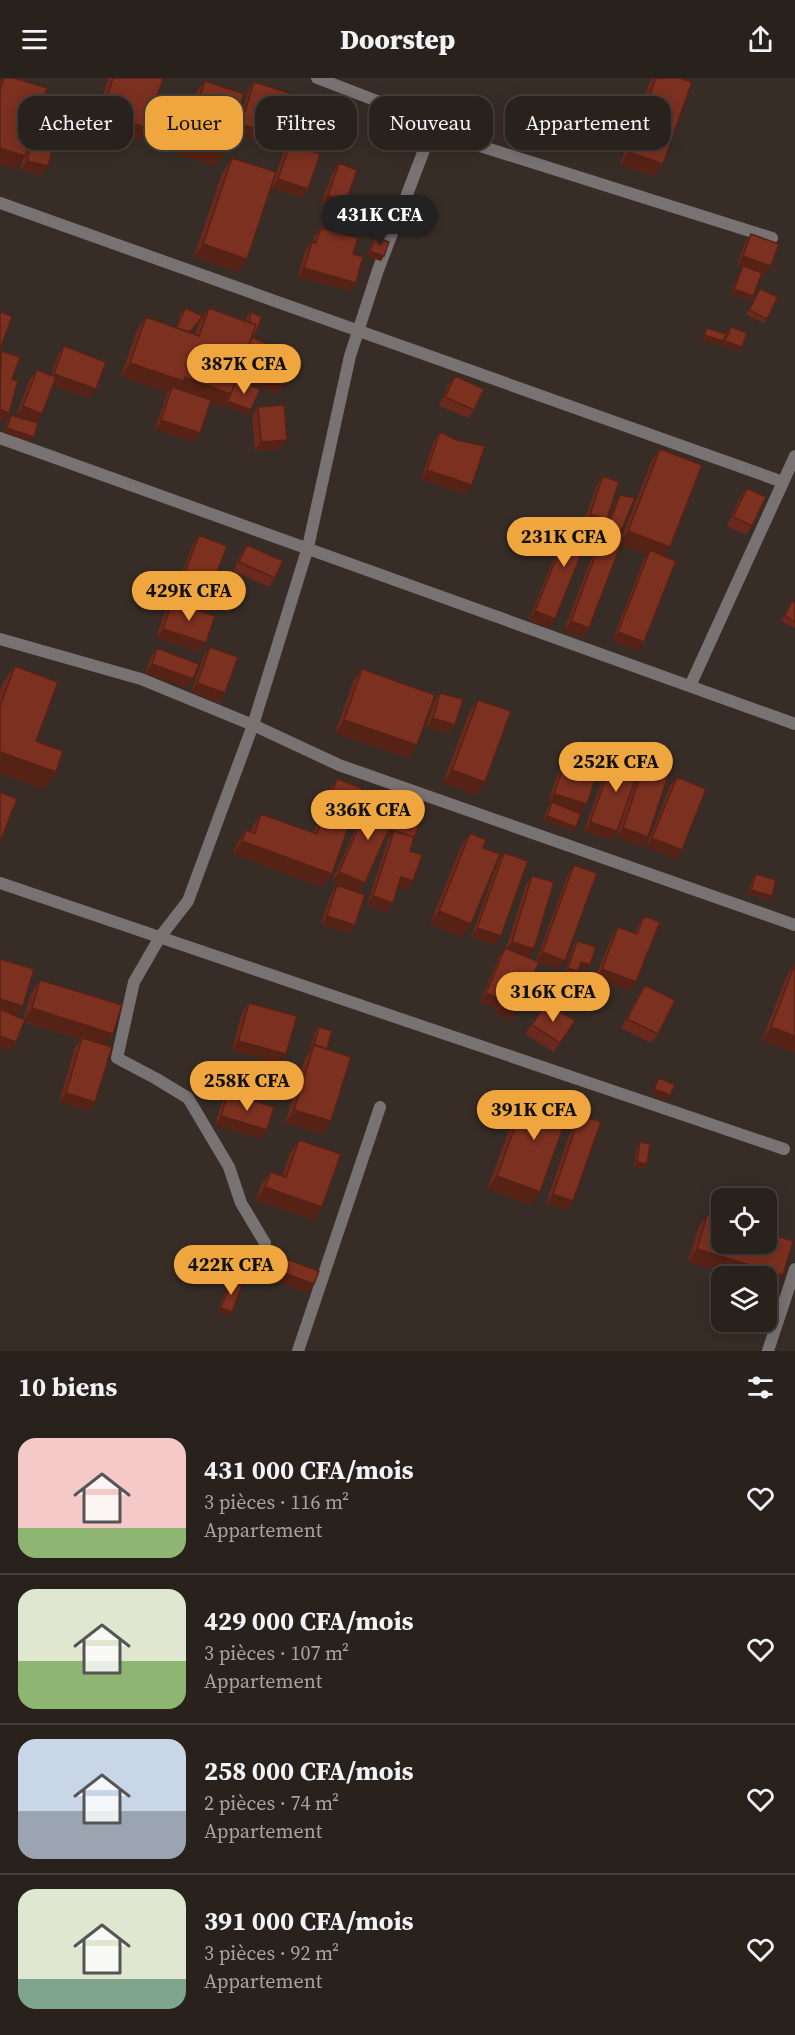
<!DOCTYPE html>
<html lang="fr">
<head>
<meta charset="utf-8">
<style>
  :root { --surface:#29221c; --page:#352f29; --text:#f1f3f6; --muted:#a5a4a3; --line:#453f3b; --accent:#f0a63e }
  body { margin:0; font-family:"Source Serif 4",serif; background:var(--page); color:var(--text); height:100vh; display:flex; flex-direction:column; font-size:22px; white-space:nowrap }
  * { box-sizing:border-box; margin:0 }
  p { font-size:20px; color:var(--muted) }
  .icon { flex:none; width:33px; height:33px; fill:none; stroke:currentColor; stroke-width:2; stroke-linecap:round; stroke-linejoin:round }
  .map { position:relative; height:1273px; overflow:hidden }
  .side { display:flex; flex-direction:column; background:var(--surface); flex:1 }
  .side>* { flex:none }
  .top-card { position:absolute; left:18px; top:18px; width:759px; height:54px; display:flex; gap:12px }
  .tools { position:absolute; left:711px; top:1110px; display:grid; gap:12px }
  .tools a { display:grid; place-items:center; width:66px; height:66px; border-radius:12px; background:var(--surface); box-shadow:0 3px 15px #0003,0 0 0 2px var(--line); font-size:30px }
  .price { position:absolute; translate:-50% -51px; padding:0 14px; border-radius:21px; background:var(--accent); color:#111; font-size:20px; line-height:39px; filter:drop-shadow(0 2px 3px #0008) }
  .price::after { content:''; position:absolute; left:50%; top:36px; width:18px; height:14px; margin-left:-9px; background:inherit; clip-path:polygon(0 0,100% 0,50% 100%) }
  .price.on { background:#222; color:#fff }
  ul { padding:0; list-style:none }
  li { display:flex; align-items:center; gap:18px; height:150px; padding:0 18px }
  li+li { border-top:2px solid var(--line) }
  li span { display:grid; place-items:center; flex:none; width:168px; height:120px; border-radius:18px; color:#555 }
  li>.icon { margin-inline-start:auto }
  span .icon { width:72px; height:72px; fill:#fffc; stroke-width:1 }
  li b { font-size:26px }
  h2 { display:flex; justify-content:space-between; align-items:center; height:72px; padding:0 18px; font-size:26px }
  .pill { padding:0 21px; border-radius:18px; background:var(--surface); box-shadow:0 3px 15px #0003,0 0 0 2px var(--line); font-size:21px; line-height:54px }
  .pill.on { background:var(--accent); color:#111 }
  header { display:flex; justify-content:space-between; align-items:center; height:78px; padding:0 18px; background:var(--surface); font-size:27px; font-weight:800 }
  .map>svg:first-child { display:block }
  .lines { fill:none; stroke-linecap:round; stroke-linejoin:round }
  .street { stroke:#797272; stroke-width:12 }
  .wall { fill:#6a291c; fill-rule:evenodd }
  .shaded-wall { fill:#562216 }
  .building { fill:#7b3020; stroke:#562216; stroke-width:1.5 }
</style>
</head>
<body>
<header><svg class="icon" aria-label="menu" viewBox="0 0 24 24"><path d="M4 6h16M4 12h16M4 18h16"/></svg>Doorstep<svg class="icon" aria-label="share" viewBox="0 0 24 24"><path d="M12 15V3M7 8l5-5 5 5M5 13v7h14v-7"/></svg></header>
<div class="map">
<svg width="795" height="1273" viewBox="0 0 795 1273">
  <rect width="100%" height="100%" fill="#372d26"/>
  <g class="lines">
    <!-- street -->
    <path class="street" d="M423,50L772,160
      M0,125L783,404
      M0,360L795,646
      M0,561L141,601L253,647L339,687L795,847
      M690,608L795,378
      M0,805L784,1071
      M265,1165L241,1125L229,1089L188,1020L155,1000L117,980L134,904L160,859L188,823L253,647L308,469L350,278L378,192L424,72L423,50L411,36L317,0
      M298,1273L380,1029
      M768,1273L795,1191"/>
  </g>
  <!-- wall -->
  <path class="wall" d="M3,0H14L45,15L41,97L20,92L23,80L16,91L0,86V4Z
    M108,0H163L138,63L93,48Z
    M653,0H680L663,86L654,98L620,87L649,5Z
    M205,3L215,88L175,75L195,16Z
    M254,4L282,70L235,55L248,13Z
    M290,66L301,120L271,110L283,75Z
    M232,80L238,194L194,179L223,93Z
    M339,85L340,132L321,126L333,94Z
    M392,124L395,145L392,149L382,145L389,129Z
    M321,150L353,176L356,205L350,213L298,199L305,173L312,164H313L314,159Z
    M751,156L765,197L761,196L750,223L731,216L740,193L742,189L737,187L745,165Z
    M375,159L384,178L381,183L367,178L372,163Z
    M760,211L767,241L764,245L746,237Z
    M185,230L203,238L209,230L247,244V239L250,234L256,255L253,260L262,278L284,307L278,316L237,300L245,282L247,278L245,277L236,302L251,332L248,337L225,328L227,321L222,329L211,325L194,364L155,351L166,318L168,314L121,298L137,252L146,239L176,249L181,234ZM200,243L195,256L190,254Z
    M731,249L738,274L722,267L727,254Z
    M64,268L96,311L89,320L53,307L36,345L30,363L4,355L8,342L11,337L34,344L16,337L30,301L37,292L51,297L58,277Z
    M455,298L474,332L468,340L439,328L448,307Z
    M258,329L281,371L255,373L252,338Z
    M440,354L466,416L421,401L434,363Z
    M660,371L664,478L638,573L612,563L644,481L648,477L621,467L589,550L583,559L564,552L598,463L604,454L621,461L651,384Z
    M603,398L607,441L600,450L593,448L549,550L529,542L567,448L573,439L584,443L597,407Z
    M747,410L752,448L746,457L727,448L740,419Z
    M620,417L621,453L618,458L604,453L617,422Z
    M199,457L204,529L201,533L206,565L200,574L156,560L165,533L170,526L193,466Z
    M247,467L275,500L269,509L233,493L241,476Z
    M792,523L795,525V550L781,543Z
    M210,569L225,615L219,624L191,614L204,577Z
    M157,570L187,610L145,595L151,579Z
    M15,588L36,663L44,711L0,695V613L3,604Z
    M362,591L417,667L408,680L335,655L353,604Z
    M440,615L455,647L449,656L426,649L434,624Z
    M478,622L485,704L476,717L443,705L469,635Z
    M572,664L587,726L580,735L576,749L573,753L543,742L548,729L551,725L548,724L566,672Z
    M615,676L617,753L611,762L584,753L608,685Z
    M645,684L648,759L642,768L616,759L638,693Z
    M677,699L682,772L675,781L646,769L670,708Z
    M337,701L332,796L322,809L233,776L237,765L246,752L251,753L252,749L261,736L313,755L328,714Z
    M371,721L396,736L398,733L414,761L410,773L407,812L398,809L387,834L367,827L388,762L391,758L387,757L393,742L365,805L358,814L332,803L365,730Z
    M470,755L483,770L471,846L462,859L430,846L461,768Z
    M504,775L495,867L471,859L498,784Z
    M574,787L559,891L538,884L518,933L512,942L495,935L497,931L480,924L499,879L505,870H506L526,807L532,798L534,871L528,879L536,883L568,796Z
    M756,796L769,822L748,816L753,800Z
    M337,807L355,847L349,856L321,846L331,816Z
    M644,838L630,913L595,900L612,858L618,849L635,855L638,847Z
    M577,863L587,891L579,889L575,898L565,895L573,868Z
    M0,881L34,891L23,928L17,937L5,933L23,941L31,915L40,902L122,927L113,956L105,967L112,969L95,1024L89,1033L59,1024L75,969L81,961L24,944L16,964L10,973L0,969Z
    M795,885V975L762,962L787,897Z
    M645,907L658,956L651,965L621,950L639,916Z
    M546,924L575,943L554,974L525,956Z
    M249,925L280,985L232,972L242,934Z
    M319,949L327,971L331,1043L322,1056L285,1045L305,980L312,971H310L315,954Z
    M528,1013L531,1127L487,1111L519,1026Z
    M228,1015L260,1061L215,1047L222,1024Z
    M580,1037L567,1132L546,1125L573,1046Z
    M299,1062L313,1142L256,1122L261,1107L271,1094L282,1098L290,1075Z
    M640,1064L647,1086L644,1090L634,1089L637,1069Z
    M707,1137L783,1197L774,1210L766,1208V1198H735L688,1184L698,1150Z
    M248,1167L314,1206L308,1215L236,1189L242,1176Z
    M231,1203L229,1238L218,1234L227,1207Z"/>
  <!-- shaded-wall -->
  <path class="shaded-wall" d="M102,35L147,50L138,63L93,48Z
    M241,46L288,61L282,70L235,55Z
    M185,62L224,75L215,88L175,75Z
    M0,70L25,78L16,91L0,86Z
    M629,74L663,86L654,98L620,87Z
    M27,83L48,88L41,97L20,92Z
    M278,101L308,111L301,120L271,110Z
    M328,117L346,124L340,132L321,126Z
    M385,141L395,145L392,149L382,145Z
    M203,166L247,181L238,194L194,179Z
    M370,173L384,178L381,183L367,178Z
    M743,178L771,188L765,197L737,187Z
    M304,190L356,205L350,213L298,199Z
    M734,211L753,218L750,223L731,216Z
    M704,257L723,263L720,268L701,262Z
    M725,263L742,269L738,274L722,267Z
    M246,271L251,273L247,278L243,276Z
    M130,285L185,299L231,316L222,329L177,312L172,309L168,314L121,298Z
    M243,291L284,307L278,316L237,300Z
    M54,296L96,311L89,320L48,305Z
    M228,323L251,332L248,337L225,328Z
    M23,328L42,336L36,345L16,337Z
    M0,332L9,335L2,344L0,343Z
    M161,342L200,355L194,364L155,351Z
    M7,350L34,359L30,363L4,355Z
    M287,362L281,371L255,373L261,364Z
    M427,392L472,407L466,416L421,401Z
    M590,436L607,441L600,450L584,445Z
    M608,448L621,453L618,458L604,453Z
    M628,453L670,469L661,482L650,472L648,477L619,466Z
    M176,518L204,529L198,538L171,525Z
    M535,533L555,541L549,550L529,542Z
    M571,543L589,550L583,559L564,552Z
    M163,551L206,565L200,574L156,560Z
    M618,554L644,564L638,573L612,563Z
    M152,586L193,601L187,610L145,595Z
    M197,605L225,615L219,624L191,614Z
    M433,640L455,647L449,656L426,649Z
    M344,642L417,667L408,680L335,655Z
    M0,674L56,694L44,711L0,695Z
    M452,692L485,704L476,717L443,705Z
    M554,716L587,726L580,735L548,724Z
    M547,738L576,749L573,753L543,742Z
    M590,744L617,753L611,762L584,753Z
    M623,750L648,759L642,768L616,759Z
    M391,752L394,753L391,758L387,757Z
    M652,760L682,772L675,781L646,769Z
    M242,763L332,796L322,809L233,776Z
    M339,794L365,805L358,814L332,803Z
    M401,799L413,803L407,812L395,808Z
    M751,812L772,818L769,822L748,816Z
    M373,818L393,825L387,834L367,827Z
    M439,833L471,846L462,859L430,846Z
    M327,838L355,847L349,856L321,846Z
    M477,850L501,858L495,867L471,859Z
    M512,864L534,871L527,880L505,873Z
    M542,874L565,883L559,891L536,883Z
    M581,884L590,887L587,891L577,888Z
    M568,890L578,893L575,898L565,895Z
    M602,891L636,904L630,913L595,900Z
    M486,915L503,922L497,931L480,924Z
    M0,921L23,928L17,937L0,932Z
    M502,926L518,933L512,942L495,935Z
    M32,930L113,956L104,968L23,943Z
    M771,949L795,958V975L762,962Z
    M0,958L16,964L10,973L0,969Z
    M238,963L286,976L280,985L232,972Z
    M654,1011L670,1017L667,1022L651,1016Z
    M66,1015L95,1024L89,1033L59,1024Z
    M294,1032L331,1043L322,1056L285,1045Z
    M221,1038L267,1052L260,1061L215,1047Z
    M637,1084L647,1086L644,1090L634,1089Z
    M497,1098L540,1114L531,1127L487,1111Z
    M265,1109L322,1129L313,1142L256,1122Z
    M553,1116L573,1123L567,1132L546,1125Z
    M697,1171L783,1197L774,1210L766,1208V1198H735L688,1184Z
    M243,1180L314,1206L308,1215L236,1189Z
    M221,1230L232,1234L229,1238L218,1234Z"/>
  <!-- building -->
  <path class="building" d="M4,0H14L47,10L25,78L0,70V12Z
    M113,0H163L147,50L102,35Z
    M656,0H680L692,4L663,86L629,74Z
    M205,3L244,16L224,75L185,62Z
    M254,4L302,19L288,61L241,46Z
    M45,15L65,20L48,88L27,83L39,35Z
    M290,66L320,76L308,111L278,101Z
    M232,80L276,94L247,181L203,166Z
    M339,85L357,92L346,124L328,117Z
    M392,124L402,128L395,145L385,141Z
    M321,150L358,160L353,176L363,179L356,205L304,190L312,164L316,165Z
    M751,156L779,166L771,188L743,178Z
    M375,159L389,164L384,178L370,173Z
    M743,188L762,195L753,218L734,211Z
    M760,211L778,219L767,241L749,232Z
    M185,230L203,238L190,254L177,250Z
    M209,230L256,247L231,316L185,299L183,303L130,285L146,239L199,258Z
    M0,234L12,238L0,272Z
    M250,234L262,239L256,255H253L256,247L250,245Z
    M731,249L747,255L742,269L725,263Z
    M707,250L726,256L723,263L704,257Z
    M252,259L267,266L262,278L247,272Z
    M64,268L106,284L96,311L54,296Z
    M1,273L20,279L12,301L18,303L9,335L0,332Z
    M251,273L291,289L284,307L243,291Z
    M37,292L56,299L42,336L23,328Z
    M455,298L484,311L474,332L445,319Z
    M236,302L260,311L251,332L228,323Z
    M172,309L211,322L200,355L161,342Z
    M284,327L287,362L261,364L258,329Z
    M11,337L38,345L34,359L7,350Z
    M440,354L457,362L485,368L472,407L427,392Z
    M660,371L702,387L670,469L628,453Z
    M603,398L619,404L607,441L590,436Z
    M747,410L766,419L752,448L733,439Z
    M620,417L635,420L621,453L608,448Z
    M573,439L593,447L555,541L535,533Z
    M604,454L623,461L589,550L571,543Z
    M199,457L227,468L204,529L176,518Z
    M247,467L283,483L275,500L239,484Z
    M650,472L676,483L644,564L618,554Z
    M792,523L795,525V544L785,538Z
    M172,524L215,538L206,565L163,551Z
    M210,569L238,579L225,615L197,605Z
    M157,570L199,586L193,601L152,586Z
    M15,588L58,604L36,663L63,673L56,694L0,674V628Z
    M362,591L435,617L417,667L344,642Z
    M440,615L463,621L455,647L433,640Z
    M478,622L511,633L485,704L452,692Z
    M572,664L604,674L587,726L554,716Z
    M615,676L641,685L617,753L590,744Z
    M645,684L670,692L648,759L623,750Z
    M677,699L706,711L682,772L652,760Z
    M337,701L362,710L332,796L242,763L246,752L255,755L261,736L317,756Z
    M0,714L17,721L0,764Z
    M371,721L397,733L365,805L339,794Z
    M552,724L581,736L576,749L547,738Z
    M398,733L421,742L414,761V759L391,752Z
    M394,753L414,759L410,773L422,777L413,803L401,799L393,825L373,818Z
    M470,755L486,762L483,770L500,776L471,846L439,833Z
    M504,775L528,783L501,858L477,850Z
    M574,787L597,795L565,883L542,874Z
    M756,796L776,802L772,818L751,812Z
    M532,798L554,804L534,871L512,864Z
    M337,807L365,817L355,847L327,838Z
    M644,838L660,844L636,904L602,891L618,849L637,856Z
    M577,863L596,869L590,887L581,884L578,893L568,890Z
    M505,870L539,884L518,933L502,926L503,922L486,915Z
    M0,881L34,891L23,928L0,921Z
    M795,886V958L771,949Z
    M40,902L122,927L113,956L32,930Z
    M645,907L675,922L658,956L627,941Z
    M546,924L575,943L560,965L532,947Z
    M249,925L297,938L286,976L238,963Z
    M0,931L25,942L16,964L0,958Z
    M319,949L332,953L327,971L314,966Z
    M82,960L112,969L95,1024L66,1015Z
    M314,967L351,979L331,1043L294,1032Z
    M659,1000L675,1007L670,1017L654,1011Z
    M528,1013L571,1028L540,1114L497,1098Z
    M228,1015L274,1029L267,1052L221,1038Z
    M580,1037L601,1044L573,1123L553,1116Z
    M299,1062L341,1076L322,1129L265,1109L271,1094L286,1099Z
    M640,1064L650,1066L647,1086L637,1084Z
    M707,1137L722,1141V1166H766V1155L793,1163L783,1197L697,1171Z
    M248,1167L319,1193L314,1206L243,1180Z
    M231,1203L242,1207L232,1234L221,1230Z"/>
</svg>
<div class="tools">
<a><svg class="icon" aria-label="locate" viewBox="0 0 24 24"><circle cx="12" cy="12" r="6"/><path d="M12 2v4M12 18v4M2 12h4M18 12h4"/></svg></a>
<a><svg class="icon" aria-label="layers" viewBox="0 0 24 24"><path d="M12 4l9 5-9 5-9-5zM3 14l9 5 9-5"/></svg></a>
</div>
<b class="price on" style="left:380px;top:168px">431K CFA</b>
<b class="price" style="left:244px;top:317px">387K CFA</b>
<b class="price" style="left:564px;top:490px">231K CFA</b>
<b class="price" style="left:189px;top:544px">429K CFA</b>
<b class="price" style="left:616px;top:715px">252K CFA</b>
<b class="price" style="left:368px;top:763px">336K CFA</b>
<b class="price" style="left:553px;top:945px">316K CFA</b>
<b class="price" style="left:247px;top:1034px">258K CFA</b>
<b class="price" style="left:534px;top:1063px">391K CFA</b>
<b class="price" style="left:231px;top:1218px">422K CFA</b>
<div class="top-card">
<a class="pill">Acheter</a>
<a class="pill on">Louer</a>
<a class="pill">Filtres</a>
<a class="pill">Nouveau</a>
<a class="pill">Appartement</a>
</div>
</div>
<section class="side">
<h2>10 biens<svg class="icon" aria-label="filters" viewBox="0 0 24 24"><path d="M4 7h16M4 17h16"/><circle cx="9" cy="7" r="2"/><circle cx="15" cy="17" r="2"/></svg></h2>
<ul>
<li><span style="background:linear-gradient(#f6c9c9 75%,#8fb573 0)"><svg class="icon" aria-label="home" viewBox="0 0 24 24"><path d="M3 11l9-7 9 7M6 9v11h12V9"/></svg></span><div><b>431 000 CFA/mois</b><p>3 pièces · 116 m²</p><p>Appartement</p></div><svg class="icon" aria-label="heart" viewBox="0 0 24 24"><path d="M12 20l-8-8c-3-5 5-10 8-4 3-6 11-1 8 4z"/></svg></li>
<li><span style="background:linear-gradient(#dfe7d0 60%,#8fb573 0)"><svg class="icon" aria-label="home" viewBox="0 0 24 24"><path d="M3 11l9-7 9 7M6 9v11h12V9"/></svg></span><div><b>429 000 CFA/mois</b><p>3 pièces · 107 m²</p><p>Appartement</p></div><svg class="icon" aria-label="heart" viewBox="0 0 24 24"><path d="M12 20l-8-8c-3-5 5-10 8-4 3-6 11-1 8 4z"/></svg></li>
<li><span style="background:linear-gradient(#c9d6e8 60%,#9aa5b1 0)"><svg class="icon" aria-label="home" viewBox="0 0 24 24"><path d="M3 11l9-7 9 7M6 9v11h12V9"/></svg></span><div><b>258 000 CFA/mois</b><p>2 pièces · 74 m²</p><p>Appartement</p></div><svg class="icon" aria-label="heart" viewBox="0 0 24 24"><path d="M12 20l-8-8c-3-5 5-10 8-4 3-6 11-1 8 4z"/></svg></li>
<li><span style="background:linear-gradient(#dfe7d0 75%,#7fa58c 0)"><svg class="icon" aria-label="home" viewBox="0 0 24 24"><path d="M3 11l9-7 9 7M6 9v11h12V9"/></svg></span><div><b>391 000 CFA/mois</b><p>3 pièces · 92 m²</p><p>Appartement</p></div><svg class="icon" aria-label="heart" viewBox="0 0 24 24"><path d="M12 20l-8-8c-3-5 5-10 8-4 3-6 11-1 8 4z"/></svg></li>
</ul>
</section>
</body>
</html>
